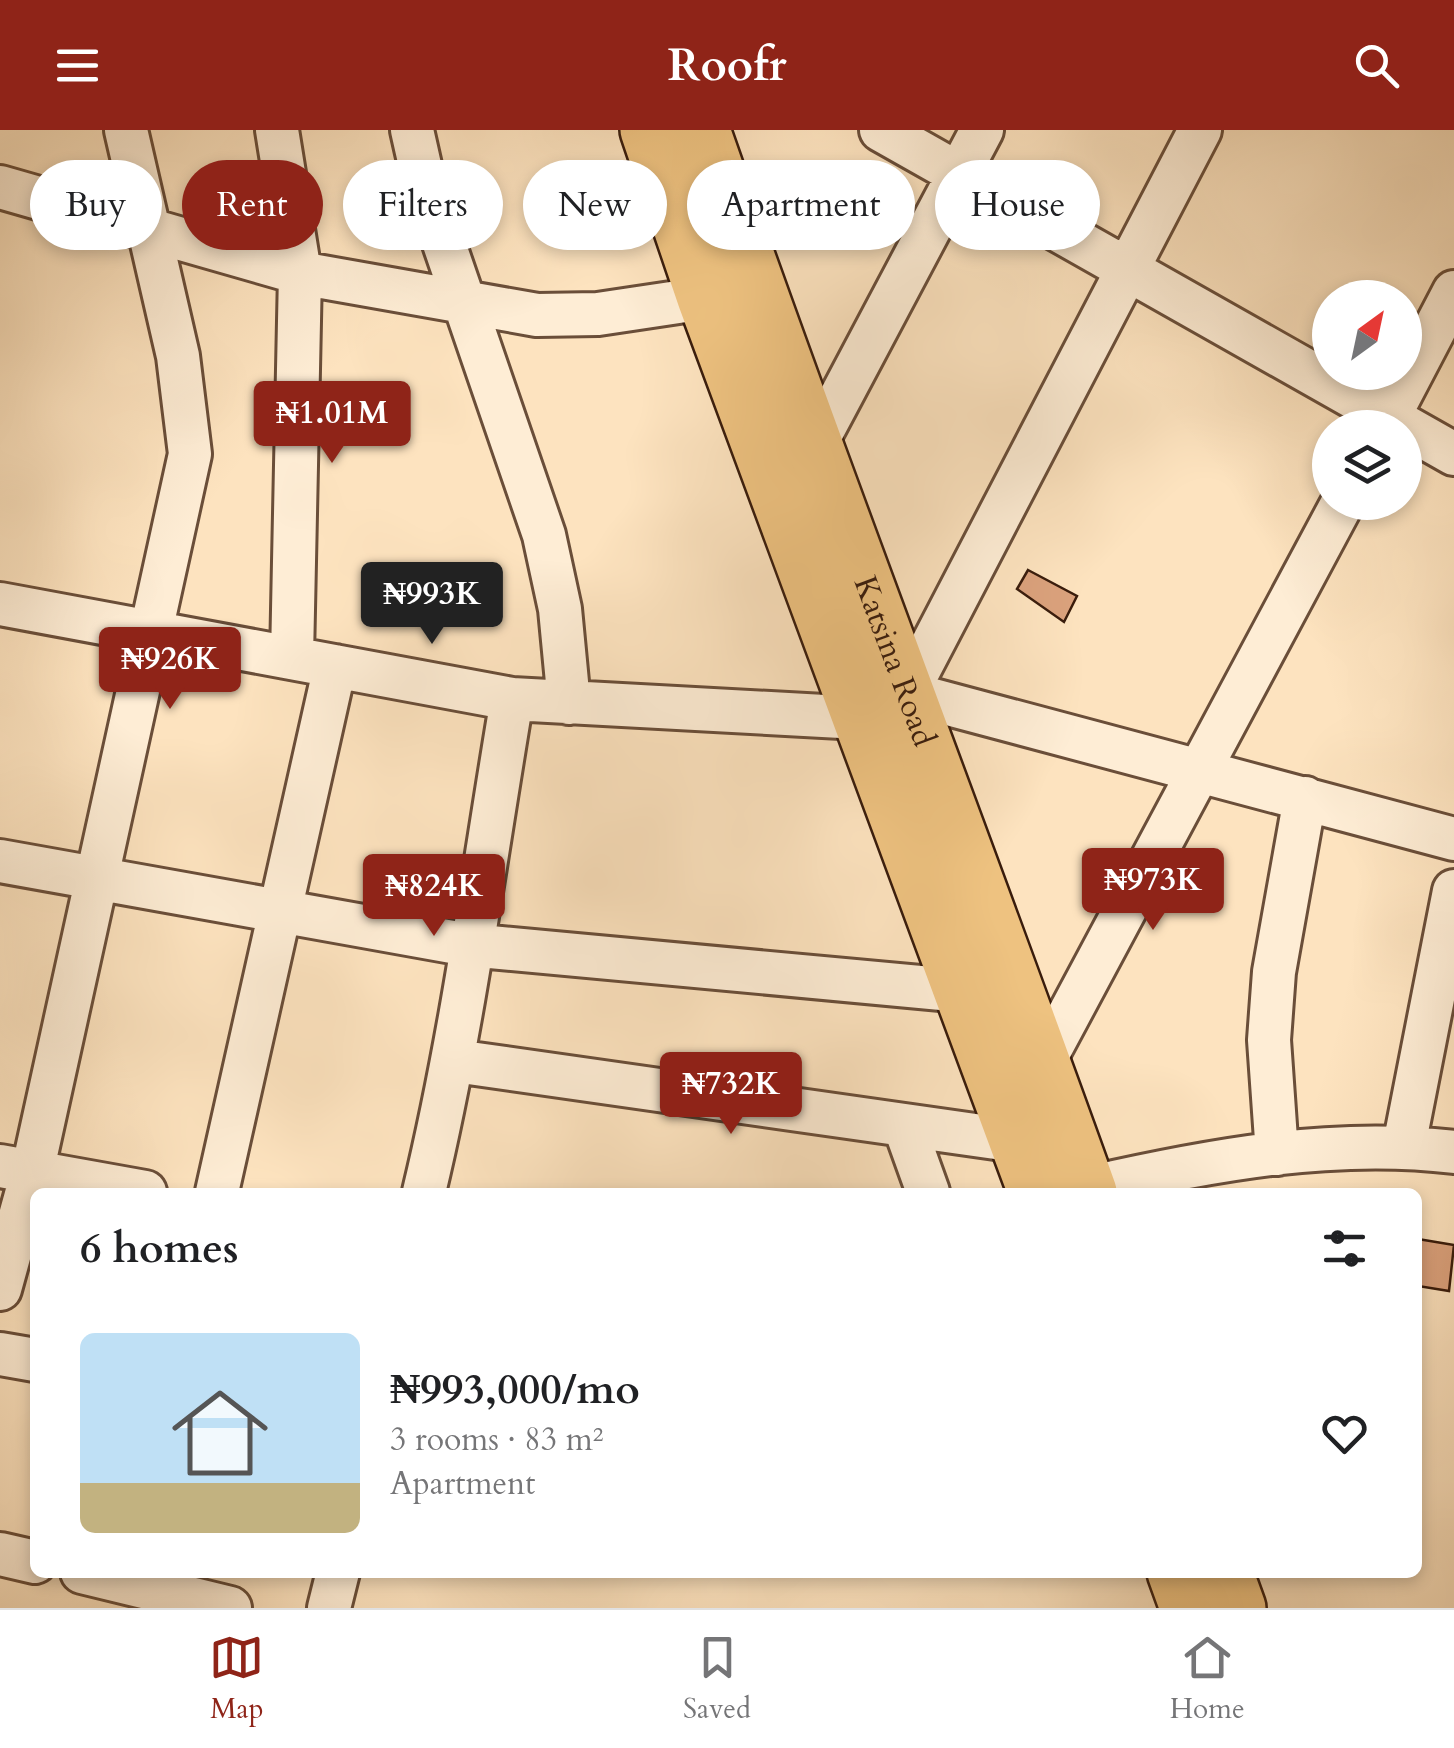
<!DOCTYPE html>
<html lang="en">
<head>
<meta charset="utf-8">
<style>
  :root { --surface:#fff; --page:#f2f2f2; --text:#202124; --muted:#757577; --line:#e0e0e0; --accent:#8f2418 }
  body { margin:0; font-family:Cardo,serif; background:var(--page); color:var(--text); height:100vh; display:flex; flex-direction:column; font-size:38px; white-space:nowrap }
  * { box-sizing:border-box; margin:0 }
  p { font-size:32px; color:var(--muted) }
  .icon { flex:none; width:55px; height:55px; fill:none; stroke:currentColor; stroke-width:2; stroke-linecap:round; stroke-linejoin:round }
  .map { position:relative; flex:1; overflow:hidden }
  .sheet { position:absolute; left:30px; top:1058px; width:1392px; height:390px; display:flex; flex-direction:column; background:var(--surface); border-radius:15px; box-shadow:0 5px 15px #0003 }
  .sheet>* { flex:none }
  .top-card { position:absolute; left:30px; top:30px; width:1395px; height:90px; display:flex; gap:20px }
  .needle { width:65px; rotate:33deg }
  .controls { position:absolute; left:1312px; top:150px; display:grid; gap:20px }
  .controls a { display:grid; place-items:center; width:110px; height:110px; border-radius:50%; background:var(--surface); box-shadow:0 5px 15px #0003; font-size:50px }
  .price { position:absolute; translate:-50% -85px; padding:0 22px; border-radius:10px; background:var(--accent); color:#fff; font-size:32px; line-height:65px; filter:drop-shadow(0 2px 5px #0008) }
  .price::after { content:''; position:absolute; left:50%; top:60px; width:30px; height:22px; margin-left:-15px; background:inherit; clip-path:polygon(0 0,100% 0,50% 100%) }
  .price.selected { background:#222; color:#fff }
  ul { padding:0; list-style:none }
  li { display:flex; align-items:center; gap:30px; height:250px; padding:0 50px }
  li+li { border-top:2px solid var(--line) }
  li span { display:grid; place-items:center; flex:none; width:280px; height:200px; border-radius:15px; color:#555 }
  li>.icon { margin-inline-start:auto }
  span .icon { width:120px; height:120px; fill:#fffc; stroke-width:1 }
  li b { font-size:42px }
  h2 { display:flex; justify-content:space-between; align-items:center; height:120px; padding:0 50px; font-size:42px }
  .chip { padding:0 35px; border-radius:45px; background:var(--surface); box-shadow:0 5px 15px #0003; font-size:35px; line-height:90px }
  .chip.selected { background:var(--accent); color:#fff }
  header { display:flex; justify-content:space-between; align-items:center; height:130px; padding:0 50px; background:var(--accent); color:#fff; font-size:45px; font-weight:600 }
  .tab-bar { display:flex; justify-content:space-around; align-items:center; height:140px; border-top:2px solid var(--line); background:var(--surface); font-size:28px; color:var(--muted) }
  .tab-bar a { display:grid; justify-items:center; gap:5px }
  .tab-bar .selected { color:var(--accent) }
  .map>svg:first-child { display:block }
  .building { fill:#dba27d; stroke:#391c0c; stroke-width:2.5 }
  .lines { fill:none; stroke-linecap:round; stroke-linejoin:round }
  .minor-casing { stroke:#6a4e39; stroke-width:48 }
  .highway-casing { stroke:#391c0c; stroke-width:60 }
  .minor { stroke:#feedd5; stroke-width:42 }
  .highway { stroke:#eec280; stroke-width:55 }
  .labels { text-anchor:middle; dominant-baseline:central; stroke-width:8; stroke-linejoin:round; paint-order:stroke }
  .street-label { font-size:32px; fill:#391c0c; stroke:#feedd5 }
</style>
</head>
<body>
<header><svg class="icon" aria-label="menu" viewBox="0 0 24 24"><path d="M4 6h16M4 12h16M4 18h16"/></svg>Roofr<svg class="icon" aria-label="search" viewBox="0 0 24 24"><circle cx="10" cy="10" r="6"/><path d="M15 15l6 6"/></svg></header>
<div class="map">
<svg width="1454" height="1478" viewBox="0 0 1454 1478">
  <rect width="100%" height="100%" fill="#fde3bf"/>
  <filter id="stains"><feTurbulence type="fractalNoise" baseFrequency=".002" numOctaves="4"/><feColorMatrix values="0 0 0 0 .2 0 0 0 0 .09 0 0 0 0 .02 0 0 0 .5 -.17"/></filter>
  <radialGradient id="worn" r=".72"><stop offset=".6" stop-color="#630" stop-opacity="0"/><stop offset="1" stop-color="#630" stop-opacity=".3"/></radialGradient>
  <!-- building -->
  <path class="building" d="M1028,440L1077,466L1064,492L1017,459Z
    M1418,1109L1454,1115L1449,1161L1418,1156Z"/>
  <g class="lines">
    <!-- minor casing -->
    <g class="minor-casing">
      <path id="minor" d="M277,0L300,143L292,528
        M412,0L425,58L544,405L560,479L569,573
        M881,0L1454,324
        M1200,0L907,563L1454,709
        M0,57L300,143L537,185L598,184L705,168
        M1383,298L1454,162
        M813,319L982,0
        M0,474L512,569L860,588
        M0,731L469,815L963,861
        M455,931L1017,1011
        M1043,933L1343,372
        M904,995L928,1062
        M1404,1016L1454,761
        M1277,1024L1269,910L1274,842L1305,668
        M0,1036L145,1062
        M1087,1058C1206,1031 1332,1007 1454,1022
        M217,1062L335,536
        M424,1062C463,900 484,734 512,569
        M0,1159L32,1043L190,324L178,226L126,0
        M0,1224L35,1230
        M0,1424L35,1432
        M82,1442L230,1478
        M329,1478L338,1442"/>
    </g>
    <!-- highway casing -->
    <g class="highway-casing">
      <g id="highway">
        <path d="M648,0L705,168L1036,1062"/>
        <path id="s1" d="M702,0C826,356 962,707 1089,1062"/>
        <path d="M1175,1442L1188,1478"/>
        <path d="M1225,1442L1238,1478"/>
      </g>
    </g>
    <!-- minor -->
    <use href="#minor" class="minor"/>
    <!-- highway -->
    <use href="#highway" class="highway"/>
  </g>
  <g class="labels">
    <!-- street labels -->
    <g class="street-label">
      <text stroke="none"><textPath href="#s1" startOffset="565">Katsina Road</textPath></text>
    </g>
  </g>
  <rect width="100%" height="100%" filter="url(#stains)"/>
  <rect width="100%" height="100%" fill="url(#worn)"/>
</svg>
<div class="controls">
<a><svg class="needle" viewBox="-14 -14 28 28"><path d="M0-13l5 13h-10z" fill="#e53935"/><path d="M0 13l5-13h-10z" fill="#757577"/></svg></a>
<a><svg class="icon" aria-label="layers" viewBox="0 0 24 24"><path d="M12 4l9 5-9 5-9-5zM3 14l9 5 9-5"/></svg></a>
</div>
<b class="price" style="left:332px;top:336px">₦1.01M</b>
<b class="price selected" style="left:432px;top:517px">₦993K</b>
<b class="price" style="left:170px;top:582px">₦926K</b>
<b class="price" style="left:1153px;top:803px">₦973K</b>
<b class="price" style="left:434px;top:809px">₦824K</b>
<b class="price" style="left:731px;top:1007px">₦732K</b>
<div class="top-card">
<a class="chip">Buy</a>
<a class="chip selected">Rent</a>
<a class="chip">Filters</a>
<a class="chip">New</a>
<a class="chip">Apartment</a>
<a class="chip">House</a>
</div>
<section class="sheet">
<h2>6 homes<svg class="icon" aria-label="filters" viewBox="0 0 24 24"><path d="M4 7h16M4 17h16"/><circle cx="9" cy="7" r="2"/><circle cx="15" cy="17" r="2"/></svg></h2>
<ul>
<li><span style="background:linear-gradient(#bfe0f5 75%,#c2b280 0)"><svg class="icon" aria-label="home" viewBox="0 0 24 24"><path d="M3 11l9-7 9 7M6 9v11h12V9"/></svg></span><div><b>₦993,000/mo</b><p>3 rooms · 83 m²</p><p>Apartment</p></div><svg class="icon" aria-label="heart" viewBox="0 0 24 24"><path d="M12 20l-8-8c-3-5 5-10 8-4 3-6 11-1 8 4z"/></svg></li>
</ul>
</section>
</div>
<nav class="tab-bar">
<a class="selected"><svg class="icon" aria-label="map" viewBox="0 0 24 24"><path d="M3 6l6-2 6 2 6-2v14l-6 2-6-2-6 2zM9 4v14M15 6v14"/></svg>Map</a>
<a><svg class="icon" aria-label="saved" viewBox="0 0 24 24"><path d="M7 4h10v16l-5-4-5 4z"/></svg>Saved</a>
<a><svg class="icon" aria-label="home" viewBox="0 0 24 24"><path d="M3 11l9-7 9 7M6 9v11h12V9"/></svg>Home</a>
</nav>
</body>
</html>
